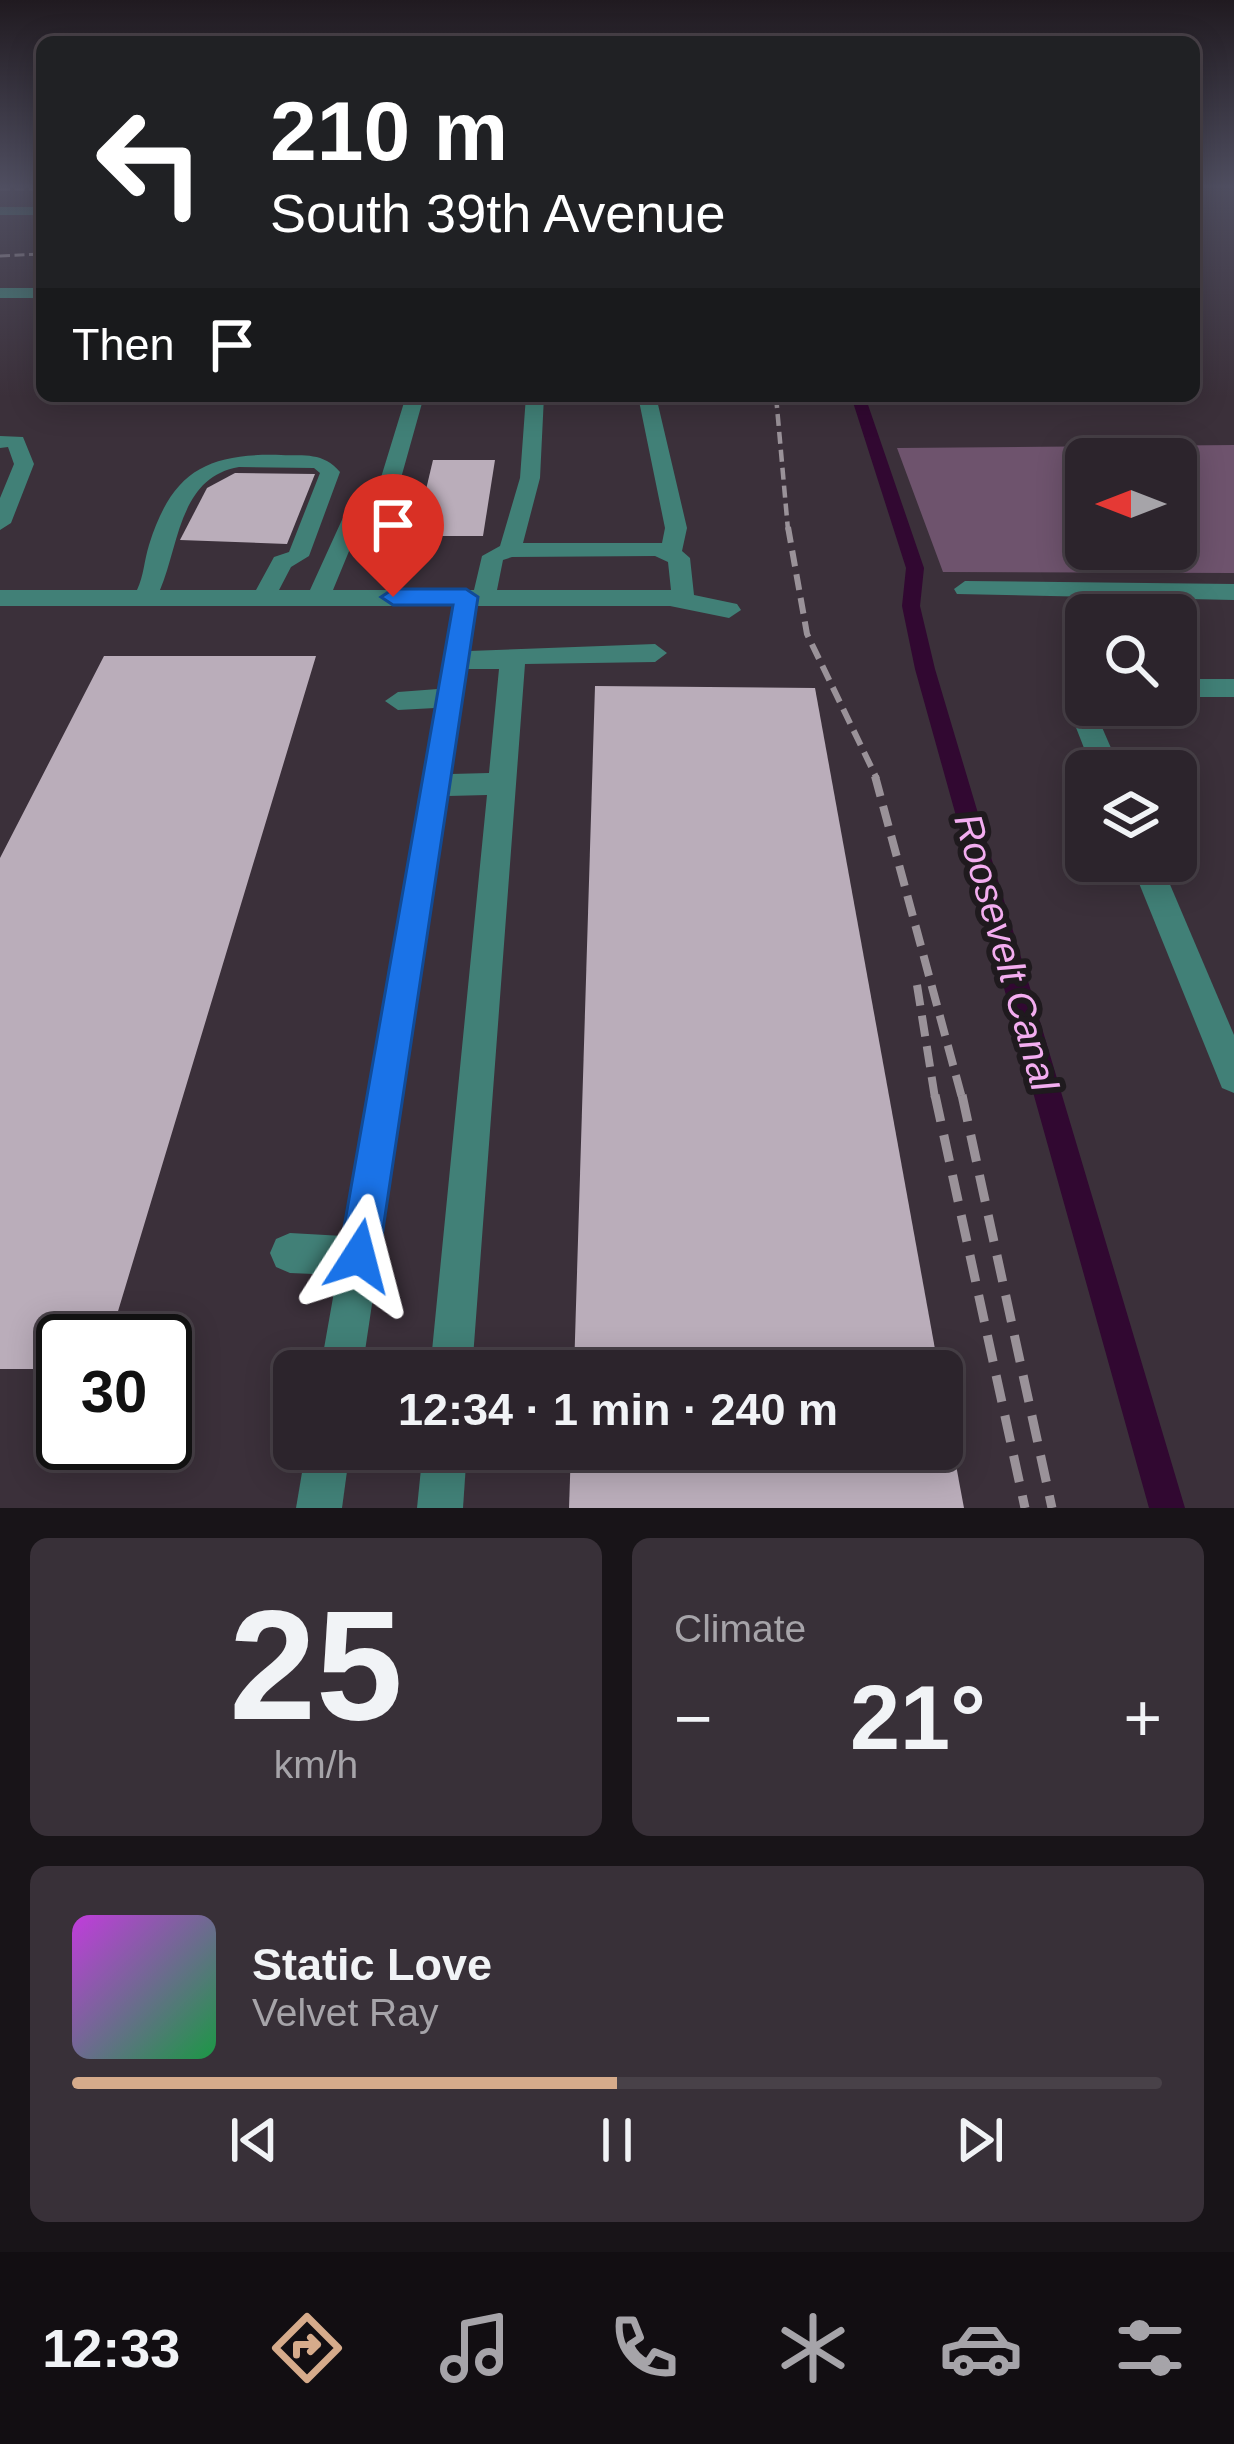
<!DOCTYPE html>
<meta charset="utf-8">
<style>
:root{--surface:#2c242c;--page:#383038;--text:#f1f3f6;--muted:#a6a4a9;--line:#484148;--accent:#d6ab8b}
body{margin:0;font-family:Helvetica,sans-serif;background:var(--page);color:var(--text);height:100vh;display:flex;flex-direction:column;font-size:45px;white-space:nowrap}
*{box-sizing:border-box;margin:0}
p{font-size:39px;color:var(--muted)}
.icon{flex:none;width:66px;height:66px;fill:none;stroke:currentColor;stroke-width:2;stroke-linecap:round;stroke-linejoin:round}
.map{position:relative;height:1508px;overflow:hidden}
.side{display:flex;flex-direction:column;gap:30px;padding:30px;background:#181418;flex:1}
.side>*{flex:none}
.banner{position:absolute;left:36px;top:36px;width:1164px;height:366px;border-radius:18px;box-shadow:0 6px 30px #0003,0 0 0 3px var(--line);background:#202124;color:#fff;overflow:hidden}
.needle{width:78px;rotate:270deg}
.controls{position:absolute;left:1065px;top:438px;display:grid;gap:24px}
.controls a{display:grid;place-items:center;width:132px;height:132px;border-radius:18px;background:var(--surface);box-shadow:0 6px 30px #0003,0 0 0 3px var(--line);font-size:60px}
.speed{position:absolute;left:36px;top:1314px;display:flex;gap:24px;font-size:60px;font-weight:700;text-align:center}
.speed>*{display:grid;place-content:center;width:156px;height:156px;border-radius:50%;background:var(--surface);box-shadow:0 6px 30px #0003,0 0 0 3px var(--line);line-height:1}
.speed .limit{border:6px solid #111;border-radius:18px;background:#fff;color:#111}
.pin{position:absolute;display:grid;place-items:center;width:102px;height:102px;color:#fff;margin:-123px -51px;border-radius:50% 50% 50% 0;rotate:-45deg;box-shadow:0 0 12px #0007}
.pin .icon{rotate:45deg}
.me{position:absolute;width:132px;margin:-66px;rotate:9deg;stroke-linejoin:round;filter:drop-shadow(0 0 9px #0008)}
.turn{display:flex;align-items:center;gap:42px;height:252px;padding:0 36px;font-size:54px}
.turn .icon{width:156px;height:156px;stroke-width:2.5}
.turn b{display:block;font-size:84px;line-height:102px}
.then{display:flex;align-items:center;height:114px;padding:0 36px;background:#0003;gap:24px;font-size:45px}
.big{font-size:90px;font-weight:700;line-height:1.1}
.side .widget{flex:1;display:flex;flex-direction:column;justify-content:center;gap:18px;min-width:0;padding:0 42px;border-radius:18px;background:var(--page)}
.side .dial{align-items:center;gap:0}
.dial b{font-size:156px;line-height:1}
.song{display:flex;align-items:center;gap:36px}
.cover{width:144px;height:144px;border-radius:18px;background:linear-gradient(135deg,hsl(290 70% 55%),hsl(140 70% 35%))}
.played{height:12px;border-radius:6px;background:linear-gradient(90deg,var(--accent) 50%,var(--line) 50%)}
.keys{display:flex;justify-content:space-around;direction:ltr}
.heat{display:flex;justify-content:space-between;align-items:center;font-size:66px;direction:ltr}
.side .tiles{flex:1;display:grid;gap:30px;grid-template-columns:1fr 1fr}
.widget:last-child{grid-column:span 2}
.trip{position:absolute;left:273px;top:1350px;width:690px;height:120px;border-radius:18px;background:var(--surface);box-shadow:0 6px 30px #0003,0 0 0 3px var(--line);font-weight:700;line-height:120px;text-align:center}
.tab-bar{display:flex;height:192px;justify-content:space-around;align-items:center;background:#120e12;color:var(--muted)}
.tab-bar .icon{width:84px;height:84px}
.tab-bar .selected{color:var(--accent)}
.tab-bar b{font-size:54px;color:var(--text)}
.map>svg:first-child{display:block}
.green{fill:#6e536d;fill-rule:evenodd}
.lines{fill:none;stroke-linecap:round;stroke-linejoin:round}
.canal{fill:#310831;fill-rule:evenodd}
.building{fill:#baadba}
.minor{fill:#418077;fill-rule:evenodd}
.rail-far4{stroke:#9a9299;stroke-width:3;stroke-dasharray:10 4.5;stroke-linecap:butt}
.rail-far3{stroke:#9a9299;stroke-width:4.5;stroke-dasharray:12 6;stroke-linecap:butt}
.rail-far2{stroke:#9a9299;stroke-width:6;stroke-dasharray:16 8;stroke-linecap:butt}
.rail-far1{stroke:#9a9299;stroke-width:8;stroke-dasharray:21 10;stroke-linecap:butt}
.rail{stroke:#9a9299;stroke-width:9;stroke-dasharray:27 14;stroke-linecap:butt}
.route{fill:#1a73e8;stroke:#114b97;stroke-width:3}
.labels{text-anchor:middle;stroke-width:12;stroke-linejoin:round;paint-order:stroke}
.water-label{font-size:39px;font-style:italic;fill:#f3adf0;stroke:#1f1a1e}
</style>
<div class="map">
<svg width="1234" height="1508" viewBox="0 0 1234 1508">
<rect width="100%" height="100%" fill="#3b303a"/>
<path class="green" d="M1234,445V573L943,572L897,448ZM1086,459H1176V549H1086Z"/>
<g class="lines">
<polygon class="canal" points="851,396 865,396 924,568 920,606 935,669 1185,1508 1149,1508 915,669 902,606 906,568"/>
</g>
<g class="building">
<polygon points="433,460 495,460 483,536 415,536"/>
<polygon points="235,473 315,474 287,544 180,540 207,488"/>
<polygon points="104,656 316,656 109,1341 63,1341 63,1369 0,1369 0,858"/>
<polygon points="595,686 815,688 939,1371 574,1371"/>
<polygon points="571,1449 953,1449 964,1508 569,1508"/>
</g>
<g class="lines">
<g class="minor">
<rect x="0" y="207" width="42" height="8"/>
<rect x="0" y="288" width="42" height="10"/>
<path d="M406,396H424L394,503L384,509L366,510L333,590H474L482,556L500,546L520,478L526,396H544L540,478L523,543H662L665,528L638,396H656L687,528L682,551L690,558L694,595L737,604L741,610L729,618L670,606H476L469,651L655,644L667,653L655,662L525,664L472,1371H430L487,795L448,796L362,1371H320L337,1275L290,1273L276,1267L270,1253L276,1239L290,1233L343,1236L435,708L398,710L385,701L398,692L438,689L453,606H0V590H137C144,575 144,561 149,545C172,471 207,453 281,455C305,456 323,452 340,472L309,556L291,567L279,590H310L351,500L375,497ZM239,467L314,468L320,473L289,552L274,557L256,590H160C179,546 179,477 239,467ZM655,556L668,562L671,590H497L503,560L512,557ZM467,669H499L489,773L451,774Z"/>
<polygon points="0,436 23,437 34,464 11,523 0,530 0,498 14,464 8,447 0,448"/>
<polygon points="965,581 1234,584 1234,600 957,594 954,589"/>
<rect x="1176" y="679" width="58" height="18"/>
<polygon points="1086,697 1086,705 1103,705 1101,725 1121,771 1093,771 1075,725 1077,705"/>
<polygon points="1130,861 1160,861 1234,1035 1234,1093 1222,1088"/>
<polygon points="306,1449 350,1449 342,1508 296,1508"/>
<polygon points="423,1449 467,1449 463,1508 417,1508"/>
</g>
<g class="rail-far4">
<polyline points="0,189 42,189"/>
<polyline points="0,256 42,254"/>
</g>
<polyline class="rail-far3" points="776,396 788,530"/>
<polyline class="rail-far2" points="788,527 807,634 877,779"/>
<g class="rail-far1">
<polyline points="875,776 962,1098"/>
<polyline points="917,985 935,1098"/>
</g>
<g class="rail">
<polyline points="935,1095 1025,1508"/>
<polyline points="962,1095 1052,1508"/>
</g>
</g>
<linearGradient id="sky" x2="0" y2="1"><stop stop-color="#201a20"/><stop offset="0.47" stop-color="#4f4e60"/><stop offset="1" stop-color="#4f4e60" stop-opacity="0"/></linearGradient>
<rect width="1234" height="397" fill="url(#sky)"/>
<polygon class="route" points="466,589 478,597 379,1256 373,1270 359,1276 345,1270 339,1256 453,605 393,605 381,597 393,589"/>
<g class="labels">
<g class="water-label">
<text transform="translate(1007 952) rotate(74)" y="14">Roosevelt Canal</text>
</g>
</g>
</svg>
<div class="controls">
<a><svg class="needle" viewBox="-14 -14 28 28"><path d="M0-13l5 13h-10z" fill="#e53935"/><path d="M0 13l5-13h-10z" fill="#a6a4a9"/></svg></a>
<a><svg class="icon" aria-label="search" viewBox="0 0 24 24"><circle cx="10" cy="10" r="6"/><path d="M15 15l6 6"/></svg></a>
<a><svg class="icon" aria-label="layers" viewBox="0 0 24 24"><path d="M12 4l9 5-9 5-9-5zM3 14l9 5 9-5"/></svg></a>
</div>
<div class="speed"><div class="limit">30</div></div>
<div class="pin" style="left:393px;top:597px;background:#d93025"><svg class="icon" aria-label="arrive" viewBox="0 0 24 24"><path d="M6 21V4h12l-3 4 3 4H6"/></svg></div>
<svg class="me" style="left:359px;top:1256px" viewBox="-20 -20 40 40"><path d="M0-17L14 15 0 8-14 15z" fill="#1a73e8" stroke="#fff" stroke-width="4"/></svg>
<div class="trip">12:34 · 1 min · 240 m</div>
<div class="banner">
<div class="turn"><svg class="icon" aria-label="left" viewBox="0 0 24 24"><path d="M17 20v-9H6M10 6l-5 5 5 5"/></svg><div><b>210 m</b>South 39th Avenue</div></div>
<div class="then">Then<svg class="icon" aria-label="arrive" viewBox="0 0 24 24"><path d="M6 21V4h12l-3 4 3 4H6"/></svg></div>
</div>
</div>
<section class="side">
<div class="tiles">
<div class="widget dial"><b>25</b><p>km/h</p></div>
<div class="widget"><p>Climate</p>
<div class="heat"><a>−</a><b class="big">21°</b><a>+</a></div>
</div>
<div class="widget">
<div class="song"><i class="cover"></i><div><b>Static Love</b><p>Velvet Ray</p></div></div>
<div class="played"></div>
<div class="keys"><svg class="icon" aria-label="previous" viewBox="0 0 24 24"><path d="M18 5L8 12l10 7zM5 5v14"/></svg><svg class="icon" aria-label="pause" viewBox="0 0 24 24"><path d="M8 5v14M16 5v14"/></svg><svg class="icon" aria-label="next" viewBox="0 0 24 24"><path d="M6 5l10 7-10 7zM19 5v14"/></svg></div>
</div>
</div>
</section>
<nav class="tab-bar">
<b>12:33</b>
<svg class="icon selected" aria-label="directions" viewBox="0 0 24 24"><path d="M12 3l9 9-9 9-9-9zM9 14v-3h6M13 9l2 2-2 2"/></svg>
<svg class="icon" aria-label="music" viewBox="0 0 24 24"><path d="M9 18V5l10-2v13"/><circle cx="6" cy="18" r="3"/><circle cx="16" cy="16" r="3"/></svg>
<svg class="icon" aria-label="phone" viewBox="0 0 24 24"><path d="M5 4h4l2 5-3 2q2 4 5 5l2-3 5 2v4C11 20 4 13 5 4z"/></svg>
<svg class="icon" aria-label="climate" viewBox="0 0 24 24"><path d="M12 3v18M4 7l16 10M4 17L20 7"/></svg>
<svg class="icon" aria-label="car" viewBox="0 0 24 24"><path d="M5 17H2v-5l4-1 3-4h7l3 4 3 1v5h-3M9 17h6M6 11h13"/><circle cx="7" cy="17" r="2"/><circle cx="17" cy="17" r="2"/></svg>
<svg class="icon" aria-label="filters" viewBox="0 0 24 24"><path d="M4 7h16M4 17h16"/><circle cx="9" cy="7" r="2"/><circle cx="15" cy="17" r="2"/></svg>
</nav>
